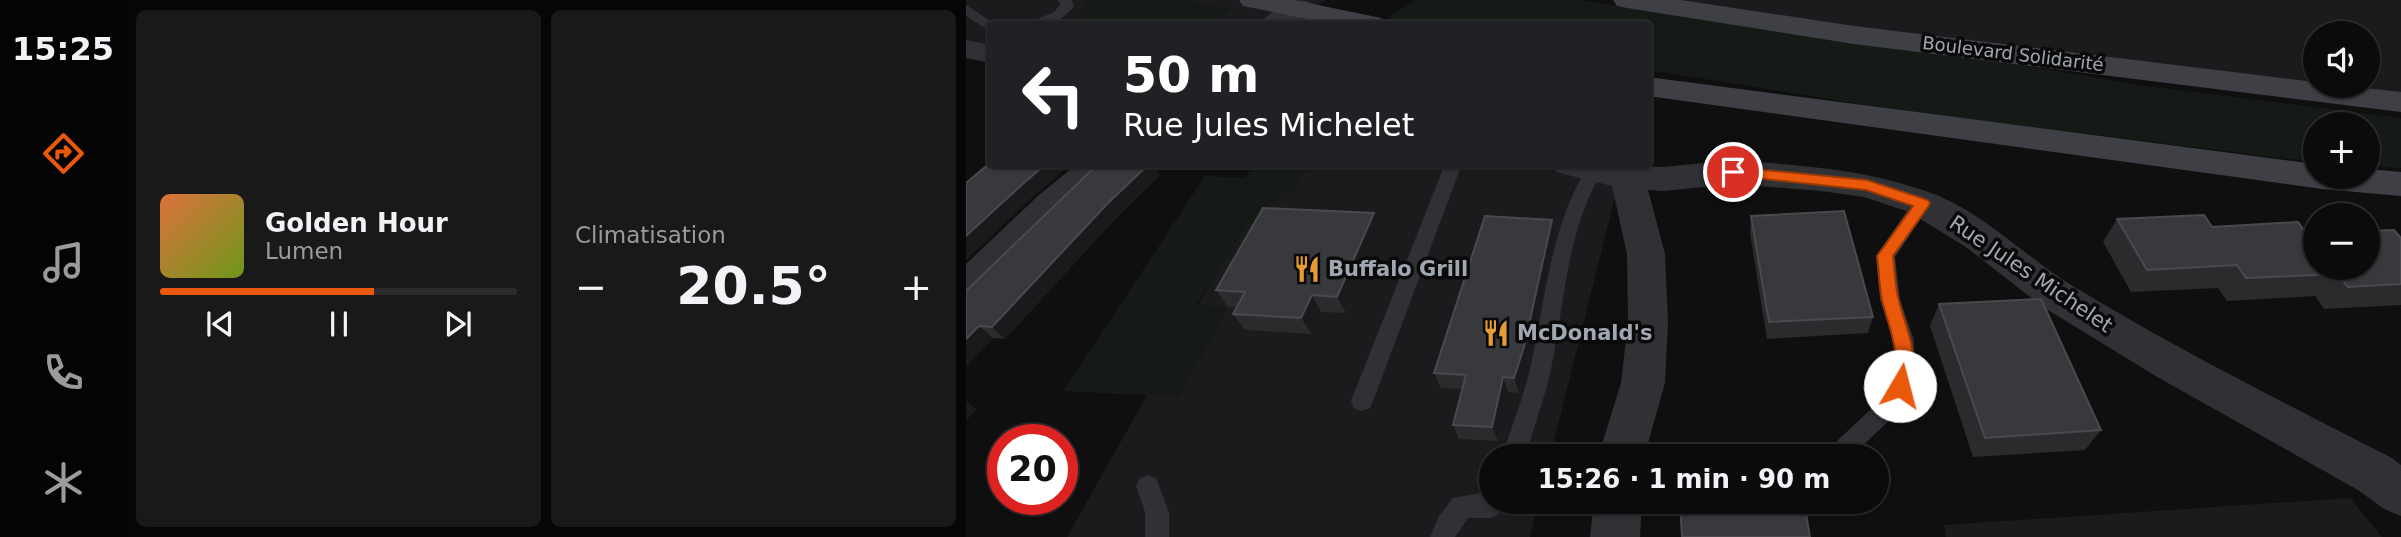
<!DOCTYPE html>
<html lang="fr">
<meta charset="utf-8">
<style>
:root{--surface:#0b0b0c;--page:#19191a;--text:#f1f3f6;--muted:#9a9b9d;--line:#2b2b2d;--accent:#ea580c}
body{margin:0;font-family:"DejaVu Sans",sans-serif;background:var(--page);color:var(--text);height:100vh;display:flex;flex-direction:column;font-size:26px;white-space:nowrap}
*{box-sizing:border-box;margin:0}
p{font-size:23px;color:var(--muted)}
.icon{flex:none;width:38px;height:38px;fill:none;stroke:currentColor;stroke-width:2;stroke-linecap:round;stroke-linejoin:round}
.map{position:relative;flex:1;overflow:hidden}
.drawer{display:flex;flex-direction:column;gap:10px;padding:10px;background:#060607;width:840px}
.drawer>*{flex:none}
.hud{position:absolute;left:21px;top:21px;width:665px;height:147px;border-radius:7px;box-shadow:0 2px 5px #0004,0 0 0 2px var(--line);background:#202124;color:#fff;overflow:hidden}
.buttons{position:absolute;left:1337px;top:21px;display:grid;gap:14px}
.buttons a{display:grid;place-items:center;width:77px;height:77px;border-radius:50%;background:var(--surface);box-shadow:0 2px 5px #0004,0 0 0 2px var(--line);font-size:35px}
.speed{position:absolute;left:21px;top:424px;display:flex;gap:14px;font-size:35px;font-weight:700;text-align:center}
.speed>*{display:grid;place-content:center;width:91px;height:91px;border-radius:50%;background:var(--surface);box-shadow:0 2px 5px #0004,0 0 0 2px var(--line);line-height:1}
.speed .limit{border:10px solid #d22;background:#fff;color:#111}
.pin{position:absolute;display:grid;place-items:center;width:60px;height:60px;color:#fff;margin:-30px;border:4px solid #fff;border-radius:50%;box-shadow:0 2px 7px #0007}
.me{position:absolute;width:77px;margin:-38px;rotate:8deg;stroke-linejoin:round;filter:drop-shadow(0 0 5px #0008)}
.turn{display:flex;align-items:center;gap:24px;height:147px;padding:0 21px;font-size:32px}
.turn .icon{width:91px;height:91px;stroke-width:2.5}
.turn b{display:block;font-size:49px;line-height:60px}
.big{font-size:52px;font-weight:700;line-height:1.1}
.drawer .card{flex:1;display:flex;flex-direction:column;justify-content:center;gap:10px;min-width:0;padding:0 24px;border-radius:10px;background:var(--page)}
.song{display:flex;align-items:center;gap:21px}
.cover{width:84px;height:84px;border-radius:10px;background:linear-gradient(135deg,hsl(20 70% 55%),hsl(80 70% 35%))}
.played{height:7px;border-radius:4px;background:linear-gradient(90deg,var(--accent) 60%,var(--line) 60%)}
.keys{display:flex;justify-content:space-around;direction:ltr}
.heat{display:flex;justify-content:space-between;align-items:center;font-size:38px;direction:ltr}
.drawer .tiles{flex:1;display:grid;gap:10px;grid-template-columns:repeat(2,1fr)}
.trip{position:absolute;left:513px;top:444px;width:410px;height:70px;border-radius:35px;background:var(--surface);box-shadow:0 2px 5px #0004,0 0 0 2px var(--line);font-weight:700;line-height:70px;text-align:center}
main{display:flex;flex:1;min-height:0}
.tab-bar{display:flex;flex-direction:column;width:126px;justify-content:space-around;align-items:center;background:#040405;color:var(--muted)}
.tab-bar .icon{width:49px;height:49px}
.tab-bar .on{color:var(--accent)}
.tab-bar b{font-size:32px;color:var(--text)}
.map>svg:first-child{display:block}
.built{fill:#1b1b1d;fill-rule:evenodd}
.green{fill:#161a16}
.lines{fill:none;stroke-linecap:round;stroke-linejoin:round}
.service{fill:#303135;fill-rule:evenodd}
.minor{fill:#303135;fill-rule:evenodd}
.secondary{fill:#3e4045;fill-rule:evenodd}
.wall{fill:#2b2b2e}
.shaded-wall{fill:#1a1a1c}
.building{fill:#38393c;stroke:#484a4e;stroke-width:2}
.route{fill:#ea580c;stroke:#983908;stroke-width:2}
.labels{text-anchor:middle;stroke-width:7;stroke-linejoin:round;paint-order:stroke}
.far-street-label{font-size:18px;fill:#a1a7b0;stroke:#0a0a0b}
.poi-label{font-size:21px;font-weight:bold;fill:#a1a7b0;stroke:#0a0a0b;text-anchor:start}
.street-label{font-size:21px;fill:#a1a7b0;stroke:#0a0a0b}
</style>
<main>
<nav class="tab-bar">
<b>15:25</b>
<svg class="icon on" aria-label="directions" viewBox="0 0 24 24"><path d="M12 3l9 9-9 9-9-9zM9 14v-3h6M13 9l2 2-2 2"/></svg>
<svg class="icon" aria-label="music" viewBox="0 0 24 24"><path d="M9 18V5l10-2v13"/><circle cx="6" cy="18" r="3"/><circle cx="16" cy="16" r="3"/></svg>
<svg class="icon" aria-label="phone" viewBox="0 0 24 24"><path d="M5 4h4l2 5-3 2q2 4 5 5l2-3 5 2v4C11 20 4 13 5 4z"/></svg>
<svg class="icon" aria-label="climate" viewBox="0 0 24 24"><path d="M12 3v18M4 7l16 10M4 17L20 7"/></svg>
</nav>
<section class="drawer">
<div class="tiles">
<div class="card">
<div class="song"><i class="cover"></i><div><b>Golden Hour</b><p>Lumen</p></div></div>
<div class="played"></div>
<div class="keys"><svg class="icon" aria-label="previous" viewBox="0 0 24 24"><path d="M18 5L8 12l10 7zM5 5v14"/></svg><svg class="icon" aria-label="pause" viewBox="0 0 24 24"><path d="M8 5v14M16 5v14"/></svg><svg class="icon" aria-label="next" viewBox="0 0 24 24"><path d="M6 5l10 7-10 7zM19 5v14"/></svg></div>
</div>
<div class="card"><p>Climatisation</p>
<div class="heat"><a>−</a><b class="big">20.5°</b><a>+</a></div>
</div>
</div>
</section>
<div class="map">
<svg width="1435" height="537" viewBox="0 0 1435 537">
<rect width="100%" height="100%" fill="#0f0f10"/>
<g class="built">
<polygon points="0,0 359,0 347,11 405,24 24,24 24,54 0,49"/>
<path d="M661,0H1435V109ZM1349,33H1402V86H1349Z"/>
<polygon points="311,165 657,165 584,457 525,457 525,502 573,502 564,537 101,537"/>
<polygon points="1384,498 1416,537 980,537 978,525"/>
</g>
<g class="green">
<polygon points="123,0 215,0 265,9 251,21 259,24 113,24 116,10"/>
<polygon points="449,0 613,0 885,42 1023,60 1180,86 1427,117 1435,119 1435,168 1402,166 1402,124 1349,124 1349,162 938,111 683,70 682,24 455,24 422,18"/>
<polygon points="288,165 342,165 327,192 317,191 311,202 306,202 293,223 282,224 230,305 262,307 213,397 97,391 239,176 279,178"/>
</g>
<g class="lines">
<g class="service">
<path d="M92,0H106L108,6C96,22 84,24 65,24L67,21L88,12L94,5Z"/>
<polygon points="0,5 29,24 24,24 24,31 0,16"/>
<polygon points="479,164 496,164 407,401 404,408 396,411 388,408 385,401"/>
<path d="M627,166L636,172C600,232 599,302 585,369C579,399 567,427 560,457H536C545,427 557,399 564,369C580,300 583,230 621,168Z"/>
<polygon points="956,197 962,198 965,203 929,257 934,300 948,340 949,372 937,407 888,454 882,457 872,454 869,447 872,440 920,395 927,372 928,340 914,300 910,256 950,198"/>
<polygon points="182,475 190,478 203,512 203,537 179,537 179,512 170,486 174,478"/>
<polygon points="525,491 525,502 539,502 533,514 524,518 502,518 489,537 464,537 473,516 487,498"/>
</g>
<g class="minor">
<path d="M335,0L344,2L348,8C335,27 314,26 294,24C302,12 321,2 335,0Z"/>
<polygon points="0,40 24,45 24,63 0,58"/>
<path d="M767,160C838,166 897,168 965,193C1017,212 1061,258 1107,286C1210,349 1319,403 1426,458L1435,465V516L1418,509L1392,490L1193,378L1077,307L1000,247L943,212L898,197L855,191L767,184L698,191L682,190L699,254L702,322L699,383L678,457H632L655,383L662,322L661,254L646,186L590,172L585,164L698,167Z"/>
<polygon points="111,164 151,164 146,172 99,213 14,299 0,303 0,264 73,195"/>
<polygon points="628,502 676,502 674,537 624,537"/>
</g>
<g class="secondary">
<polygon points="273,0 328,0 415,18 419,24 366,24 277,6"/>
<polygon points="647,0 715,0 888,26 1349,82 1349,86 1382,86 1435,92 1435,112 888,44 661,8 651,6"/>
<polygon points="682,77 1349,164 1349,177 1402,177 1402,169 1435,172 1435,196 1356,189 682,96"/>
</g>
</g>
<g class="wall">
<polygon points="194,175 151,217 39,339 27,338 0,366 0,289"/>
<polygon points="408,213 415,230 380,313 355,312 346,334 279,330 267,314 271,307 262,307 250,290"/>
<polygon points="785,216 907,317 902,333 801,339 784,233"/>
<polygon points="1151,219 1341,234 1435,238 1435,305 1358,309 1349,296 1261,301 1252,288 1165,292 1137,242"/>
<polygon points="586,220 589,236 562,362 553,393 542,392 532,441 493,439 487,425 496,389 475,388 468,373"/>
<polygon points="973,304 1135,430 1119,450 1007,457 964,326"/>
</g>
<g class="shaded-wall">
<polygon points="80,164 106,164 71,193 0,260 0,236 60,181"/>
<polygon points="183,164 187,164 194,175 151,217 39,339 26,327 141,204"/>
<polygon points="408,213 415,230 380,313 371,297"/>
<polygon points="586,220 589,236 562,362 553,393 548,378"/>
<polygon points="346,295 355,312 346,334 335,318"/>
<polygon points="13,326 27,338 0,366 0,339"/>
<polygon points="537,377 542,392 532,441 526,427"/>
<polygon points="0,401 11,409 0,421"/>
</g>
<g class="building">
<polygon points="24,163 24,164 80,164 60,181 0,236 0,183"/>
<polygon points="132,164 183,164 141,204 26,327 13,326 0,339 0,289 2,289"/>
<polygon points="297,208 408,213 371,297 346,295 335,318 267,314 279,292 250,290"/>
<polygon points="878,211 907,317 803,322 785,216"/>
<polygon points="1238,215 1246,227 1332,222 1341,234 1349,234 1349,268 1402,268 1402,231 1428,230 1435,238 1435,284 1382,287 1371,274 1280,278 1271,265 1181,270 1151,219"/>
<polygon points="519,216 586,220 558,347 548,378 537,377 526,427 487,425 500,375 468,373"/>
<polygon points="1075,299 1135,430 1019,438 973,304"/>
<polygon points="829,449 830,457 711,457 711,456"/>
<polygon points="714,502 838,502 844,537 716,537"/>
</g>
<path class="route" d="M767,167L901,180L962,200L964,203L962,207L927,256C929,271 929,287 933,301C941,334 957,357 940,392L934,394L927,392L925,386C936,350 924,333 916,300C913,286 913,270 911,256L947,206L900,190L762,175L760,172Z"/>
<defs>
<symbol id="restaurant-bare" viewBox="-9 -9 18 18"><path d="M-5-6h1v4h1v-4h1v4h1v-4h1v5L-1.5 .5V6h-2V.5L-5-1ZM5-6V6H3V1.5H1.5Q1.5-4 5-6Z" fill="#e69c31" stroke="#0a0a0b" stroke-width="2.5" paint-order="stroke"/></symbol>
</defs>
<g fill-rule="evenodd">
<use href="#restaurant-bare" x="322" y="250" width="38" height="38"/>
<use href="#restaurant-bare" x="511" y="314" width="38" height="38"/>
</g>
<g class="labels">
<g class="far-street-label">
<text transform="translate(1047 54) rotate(7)" y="6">Boulevard Solidarité</text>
</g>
<g class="poi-label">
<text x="362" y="276">Buffalo Grill</text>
<text x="551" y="340">McDonald's</text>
</g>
<g class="street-label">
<text transform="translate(1065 274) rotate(34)" y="7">Rue Jules Michelet</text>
</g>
</g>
</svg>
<div class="buttons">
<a><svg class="icon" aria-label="sound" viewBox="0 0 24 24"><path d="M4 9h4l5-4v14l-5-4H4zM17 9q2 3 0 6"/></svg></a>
<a>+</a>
<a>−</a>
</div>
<div class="speed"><div class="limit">20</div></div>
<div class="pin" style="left:767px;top:172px;background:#d93025"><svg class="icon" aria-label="arrive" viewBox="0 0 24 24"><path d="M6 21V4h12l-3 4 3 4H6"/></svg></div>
<svg class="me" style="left:934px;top:386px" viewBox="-20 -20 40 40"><circle r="19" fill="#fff"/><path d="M0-13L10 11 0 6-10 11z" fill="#ea580c"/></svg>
<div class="trip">15:26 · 1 min · 90 m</div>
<div class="hud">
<div class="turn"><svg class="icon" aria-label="left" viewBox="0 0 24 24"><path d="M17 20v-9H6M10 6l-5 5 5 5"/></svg><div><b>50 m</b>Rue Jules Michelet</div></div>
</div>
</div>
</main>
